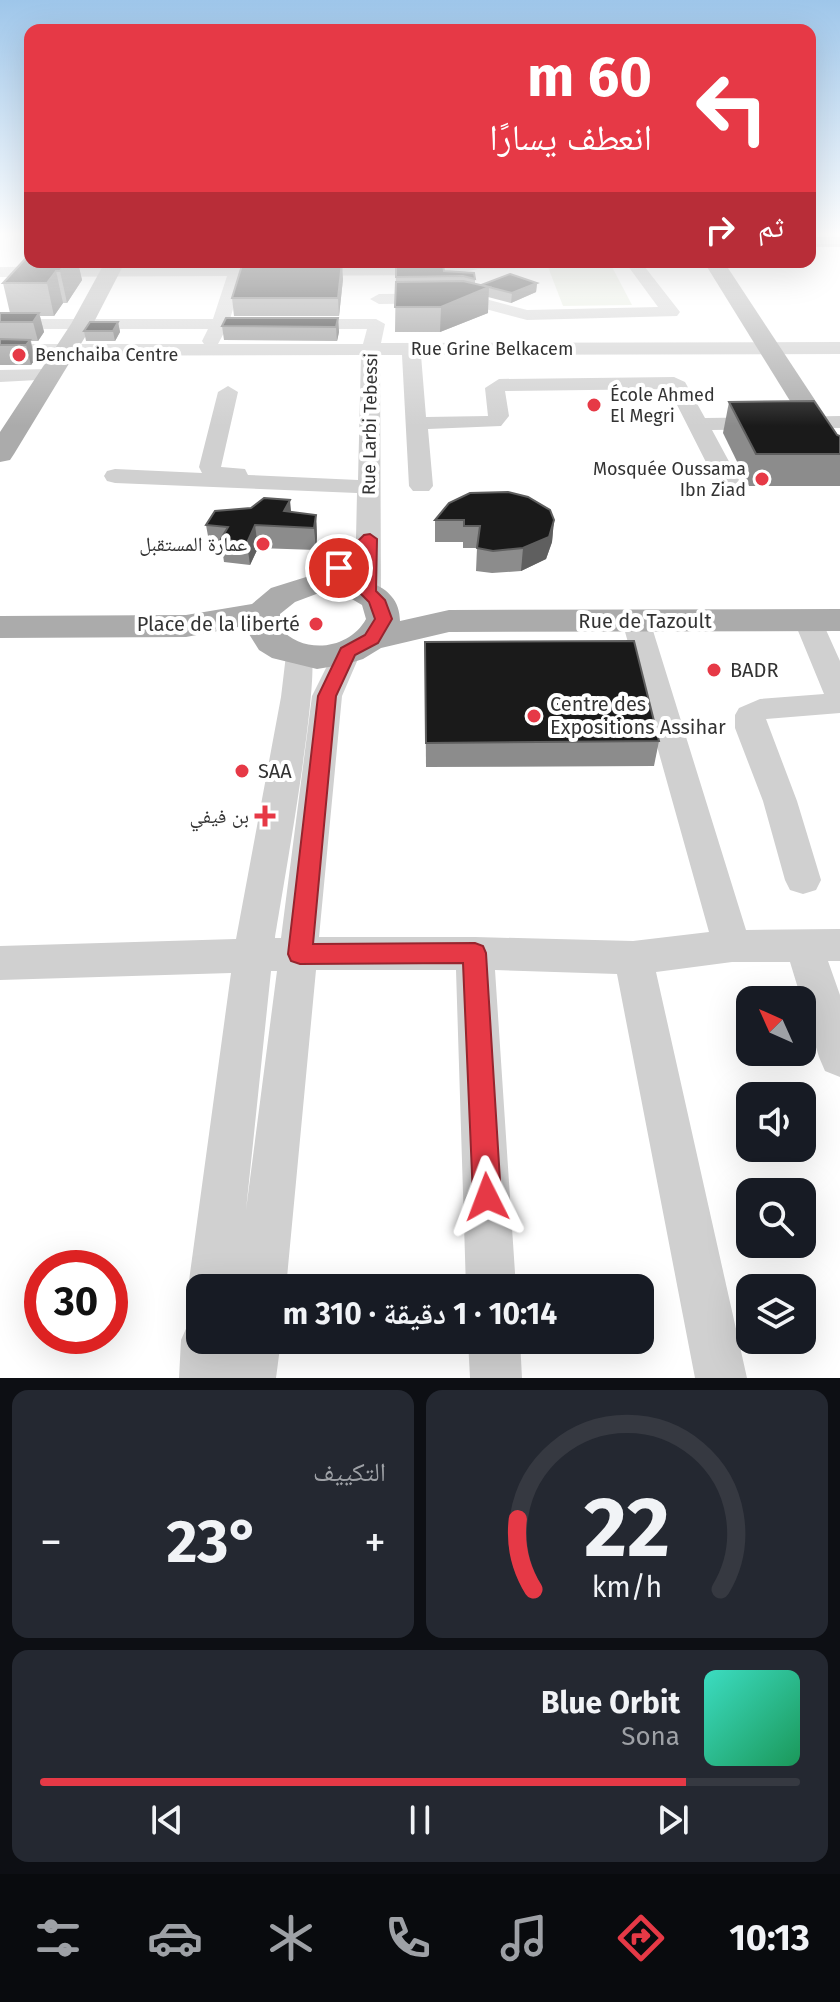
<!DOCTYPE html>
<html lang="ar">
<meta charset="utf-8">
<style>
:root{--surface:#171b24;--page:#242831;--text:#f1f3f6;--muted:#9ea1a6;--line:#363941;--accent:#e63946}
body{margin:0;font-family:"Fira Sans","Noto Naskh Arabic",sans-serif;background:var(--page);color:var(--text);direction:rtl;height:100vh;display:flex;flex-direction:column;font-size:30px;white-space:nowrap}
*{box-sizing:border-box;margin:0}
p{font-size:26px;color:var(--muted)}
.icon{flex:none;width:44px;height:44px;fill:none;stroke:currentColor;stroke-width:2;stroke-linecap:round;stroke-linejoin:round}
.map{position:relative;height:1378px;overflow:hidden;direction:ltr}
.panel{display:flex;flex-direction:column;gap:12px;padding:12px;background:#0d0f14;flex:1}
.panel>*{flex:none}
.banner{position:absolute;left:24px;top:24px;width:792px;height:244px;border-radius:16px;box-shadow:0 8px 32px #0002;direction:rtl;background:#e63946;color:#fff;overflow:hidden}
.needle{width:52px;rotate:315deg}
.controls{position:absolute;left:736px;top:986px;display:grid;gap:16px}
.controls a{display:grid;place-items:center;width:80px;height:80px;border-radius:16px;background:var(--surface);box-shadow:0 8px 32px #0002;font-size:40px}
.speed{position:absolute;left:24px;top:1250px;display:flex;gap:16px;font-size:40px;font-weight:700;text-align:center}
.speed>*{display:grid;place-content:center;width:104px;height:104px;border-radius:50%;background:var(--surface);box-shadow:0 8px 32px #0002;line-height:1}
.speed .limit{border:12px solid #d22;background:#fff;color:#111}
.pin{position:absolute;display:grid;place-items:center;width:68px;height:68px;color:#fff;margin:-34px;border:4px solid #fff;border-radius:50%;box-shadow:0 2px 8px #0007}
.me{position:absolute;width:88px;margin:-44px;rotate:357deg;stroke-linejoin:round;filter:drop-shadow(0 0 6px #0008)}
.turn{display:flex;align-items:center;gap:28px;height:168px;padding:0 32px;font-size:36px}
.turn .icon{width:104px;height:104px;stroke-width:2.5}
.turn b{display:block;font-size:56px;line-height:68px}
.then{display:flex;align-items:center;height:76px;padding:0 32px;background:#0003;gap:16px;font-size:30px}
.big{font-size:60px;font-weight:700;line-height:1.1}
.panel .card{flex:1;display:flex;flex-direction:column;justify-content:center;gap:12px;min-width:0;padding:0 28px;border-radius:16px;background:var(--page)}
.panel .dial{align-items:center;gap:0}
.dial svg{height:208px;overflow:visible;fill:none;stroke:var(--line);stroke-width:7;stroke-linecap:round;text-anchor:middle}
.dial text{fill:var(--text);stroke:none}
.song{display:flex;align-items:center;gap:24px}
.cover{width:96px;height:96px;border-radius:12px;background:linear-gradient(135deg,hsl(170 70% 55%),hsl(150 70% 35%))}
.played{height:8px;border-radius:4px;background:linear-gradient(90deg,var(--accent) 85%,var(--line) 85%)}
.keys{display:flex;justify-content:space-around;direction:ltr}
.heat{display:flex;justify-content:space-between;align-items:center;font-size:44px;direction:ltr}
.panel .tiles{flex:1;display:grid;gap:12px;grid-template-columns:1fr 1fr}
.card:last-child{grid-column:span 2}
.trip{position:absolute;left:186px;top:1274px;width:468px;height:80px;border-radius:16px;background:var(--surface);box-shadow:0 8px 32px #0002;font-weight:700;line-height:80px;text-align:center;direction:rtl}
.tab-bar{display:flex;height:128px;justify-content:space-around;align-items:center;background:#090b0e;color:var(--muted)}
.tab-bar .icon{width:56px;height:56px}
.tab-bar .active{color:var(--accent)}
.tab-bar b{font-size:36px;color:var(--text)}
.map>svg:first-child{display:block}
.green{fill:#e6ecdf}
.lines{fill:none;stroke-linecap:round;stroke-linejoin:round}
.minor{fill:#d0d0d0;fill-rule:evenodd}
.major{fill:#ababab;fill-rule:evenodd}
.wall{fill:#8c8c8c}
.shaded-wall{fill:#5f5f5f}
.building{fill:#1a1a1a;stroke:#5f5f5f;stroke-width:2}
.route{fill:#e63946;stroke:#96252e;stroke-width:2}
.poi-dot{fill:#e63946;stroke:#fff;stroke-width:3}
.labels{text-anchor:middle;stroke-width:8;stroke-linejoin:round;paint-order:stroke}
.far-street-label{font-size:18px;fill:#333;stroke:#fff}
.far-poi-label{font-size:18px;fill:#333;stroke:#fff;text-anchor:start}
.poi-label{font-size:20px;fill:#333;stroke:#fff;text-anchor:end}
.street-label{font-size:20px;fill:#333;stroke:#fff}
</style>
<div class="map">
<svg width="840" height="1378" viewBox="0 0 840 1378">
<rect width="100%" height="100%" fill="#fff"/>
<polygon class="green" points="611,265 632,305 563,306 548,267"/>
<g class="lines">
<g class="minor">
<rect x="810" y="237" width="30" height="10"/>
<path d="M231,262H247L246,266L612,262L604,267L478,269L449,275L243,276L230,319H376L385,324L381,343L840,342V354L421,355L426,417L488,416L485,388L499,379L674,377L685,382L705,418L840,416V428L712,430L739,480L735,485H719L715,480L669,389L505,391L509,416L501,426L428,429L433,486L429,491H413L409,486L402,355H380L381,592L377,598H359L355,592V568L328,589H310L306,583L310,577L356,539L357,493L115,483L107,481L104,476L107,471L115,469L202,473L199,467L218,392L228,386L238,392L221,467L245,469L248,475L358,480L361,355L0,356V344H204L202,341L208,329H0V319H213L227,276L0,277V267L230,266ZM226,329H367L363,344H218Z"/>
<polygon points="625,262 641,262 680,312 677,316 527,320 463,303 379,304 370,299 379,294 463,293 527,310 658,307"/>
<polygon points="49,369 59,375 56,379 0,382 0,370"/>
<path d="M636,613L646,615L650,621L746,930L840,929V961H828L840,995V1077L825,1071L819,1057L790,962H732L656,972L747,1378H695L617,974L495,970L516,1288H466L456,970H316L286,1288H200V1308L195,1306L188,1288L231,973L0,980V946L236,939L281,697L286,655L290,649L300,646L310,649C323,669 281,898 275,938H281L312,696L337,646L347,643L357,646L361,652L342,696L319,937H475L633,941L709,932L622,621L626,615ZM271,971H277L246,1210Z"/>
<polygon points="808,613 818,615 822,621 840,661 840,713 766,719 797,801 821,880 816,890 803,894 790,890 785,880 763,801 735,728 735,715 739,708 760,699 824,694 794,621 798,615"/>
<polygon points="200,1317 200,1340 281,1340 276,1378 179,1378 181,1340 189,1322"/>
<polygon points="468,1340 520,1340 522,1378 470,1378"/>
</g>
<g class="major">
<polygon points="105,262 125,262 93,324 14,454 10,460 0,462 0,432 71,324"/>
<polygon points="704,262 724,262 840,438 840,467 830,465 826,459"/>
<path d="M319,573C351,576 400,580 400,621L449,610L840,609V631L449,632L381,648L363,659L347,664L317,669L272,658L259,650L244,626L186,637L0,638V616L186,615L252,604L271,588ZM319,593L345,595L362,605L366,619C349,650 303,655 280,628V614L295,602Z"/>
</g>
</g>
<g class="wall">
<polygon points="30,262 93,262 92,264 78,264 82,280 67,303 63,303 54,316 40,316 44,332 38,341 31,341 35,359 31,365 0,365 0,313 10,313 3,283"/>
<polygon points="396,265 444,271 475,279 475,284 481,286 537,283 536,292 511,303 488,297 488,313 440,332 395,332"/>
<polygon points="343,279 339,316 234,316 232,298"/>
<polygon points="338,318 339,332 337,341 224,340 222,326"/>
<polygon points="118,322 120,332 115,341 86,341 84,331"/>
<polygon points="729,402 840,436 840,486 749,486 723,433"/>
<polygon points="291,512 316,515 317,537 316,550 258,548 250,565 224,562 222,548 210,547 206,525"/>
<polygon points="435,520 554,520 552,542 546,559 521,571 492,573 476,571 477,548 463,548 463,542 435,542"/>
<polygon points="425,642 659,741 654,766 426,767"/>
</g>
<g class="shaded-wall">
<polygon points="66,262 78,262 82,280 67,303 60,271"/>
<polygon points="342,262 343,279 339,316 338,298"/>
<polygon points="56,271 63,303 54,316 47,283"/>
<polygon points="537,283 536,292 511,303 512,293"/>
<polygon points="489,287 488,313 440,332 441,307"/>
<polygon points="39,313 44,332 38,341 33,322"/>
<polygon points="338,318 339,332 337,341 336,327"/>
<polygon points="118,322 120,332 115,341 113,331"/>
<polygon points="30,340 35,359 31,365 26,345"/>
<polygon points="290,500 292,522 284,511"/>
<polygon points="316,515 317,537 316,550 314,528"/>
<polygon points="554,520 552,542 546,559 521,571 523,548"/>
<polygon points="255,525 258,548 250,565 247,543"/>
</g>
<g class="building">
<polygon points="26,258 30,258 30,262 66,262 60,271 56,271 47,283 3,283"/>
<polygon points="243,262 342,262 338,298 232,298"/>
<polygon points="396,265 443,265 444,271 474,273 475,279 463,276 396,277"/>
<polygon points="510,274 537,283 512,293 481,285"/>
<polygon points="463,281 489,287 441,307 395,307 396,282"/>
<polygon points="0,313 39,313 33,322 0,322"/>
<polygon points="226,318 338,318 336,327 222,326"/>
<polygon points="90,322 118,322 113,331 84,331"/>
<polygon points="0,339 30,340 26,345 0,345"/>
<polygon points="814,401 837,435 840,436 840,454 756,454 729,402"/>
<polygon points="508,492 528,497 550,510 554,520 549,537 523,548 493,551 477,548 480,526 464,526 464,520 435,520 449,503 470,493"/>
<polygon points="264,498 290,500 284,511 316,515 314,528 255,525 247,543 221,539 228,527 206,525 215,511 251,508"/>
<polygon points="634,641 659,741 426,743 425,642"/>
</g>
<linearGradient id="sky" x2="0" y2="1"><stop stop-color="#9ec6ea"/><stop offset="0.55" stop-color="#fff"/><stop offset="1" stop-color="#fff" stop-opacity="0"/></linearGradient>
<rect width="840" height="426" fill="url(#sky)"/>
<polygon class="route" points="370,534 377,539 376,591 385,600 392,619 378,643 355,655 336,696 313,944 475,943 483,946 486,953 501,1197 497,1207 487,1211 477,1207 473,1197 463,963 300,964 291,961 288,954 318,696 341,648 365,635 375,619 369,602 359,592 361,555 345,572 333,572 331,568 364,535"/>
<g class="poi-dot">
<circle cx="19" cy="355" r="8"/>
<circle cx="594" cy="405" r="8"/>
<circle cx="762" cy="479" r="8"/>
<circle cx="263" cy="544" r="8"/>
<circle cx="316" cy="624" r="8"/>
<circle cx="714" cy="670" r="8"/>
<circle cx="534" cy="716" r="8"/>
<circle cx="242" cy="771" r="8"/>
<path d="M261 804h8v8h8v8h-8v8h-8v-8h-8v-8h8z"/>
</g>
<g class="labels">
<g class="far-street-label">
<text x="492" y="355">Rue Grine Belkacem</text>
<text transform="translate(370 424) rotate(-89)" y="6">Rue Larbi Tebessi</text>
</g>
<g class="far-poi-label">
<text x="35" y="361">Benchaiba Centre</text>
<text x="610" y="401">École Ahmed<tspan x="610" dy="21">El Megri</tspan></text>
<text x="746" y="475" text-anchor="end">Mosquée Oussama<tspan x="746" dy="21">Ibn Ziad</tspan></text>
</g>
<g class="poi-label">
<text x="247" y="551">عمارة المستقبل</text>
<text x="300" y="631">Place de la liberté</text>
<text x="730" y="677" text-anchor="start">BADR</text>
<text x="550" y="711" text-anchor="start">Centre des<tspan x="550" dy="23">Expositions Assihar</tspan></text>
<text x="258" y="778" text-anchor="start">SAA</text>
<text x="249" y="823">بن فيفي</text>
</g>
<g class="street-label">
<text x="645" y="628">Rue de Tazoult</text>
</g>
</g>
</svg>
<div class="controls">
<a><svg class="needle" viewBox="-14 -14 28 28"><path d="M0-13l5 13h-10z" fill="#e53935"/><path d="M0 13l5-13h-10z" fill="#9ea1a6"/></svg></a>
<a><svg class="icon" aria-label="sound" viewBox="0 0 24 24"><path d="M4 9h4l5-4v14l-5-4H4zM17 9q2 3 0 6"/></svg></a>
<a><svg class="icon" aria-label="search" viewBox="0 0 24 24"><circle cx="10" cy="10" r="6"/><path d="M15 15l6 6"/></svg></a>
<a><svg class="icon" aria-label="layers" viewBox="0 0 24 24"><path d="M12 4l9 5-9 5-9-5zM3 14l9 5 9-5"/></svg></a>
</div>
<div class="speed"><div class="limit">30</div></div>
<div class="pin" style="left:339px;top:568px;background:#d93025"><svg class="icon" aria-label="arrive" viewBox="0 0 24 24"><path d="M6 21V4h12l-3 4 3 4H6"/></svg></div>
<svg class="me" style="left:487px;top:1197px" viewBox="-20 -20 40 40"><path d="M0-17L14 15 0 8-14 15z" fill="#e63946" stroke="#fff" stroke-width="4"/></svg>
<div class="trip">10:14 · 1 دقيقة · 310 m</div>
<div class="banner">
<div class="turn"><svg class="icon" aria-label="left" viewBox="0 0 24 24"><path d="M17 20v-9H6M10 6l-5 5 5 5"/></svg><div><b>60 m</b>انعطف يسارًا</div></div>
<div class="then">ثم<svg class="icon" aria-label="right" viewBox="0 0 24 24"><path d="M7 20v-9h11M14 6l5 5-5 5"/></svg></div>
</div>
</div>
<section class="panel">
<div class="tiles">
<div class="card dial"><svg viewBox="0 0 100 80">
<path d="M14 69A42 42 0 1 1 86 69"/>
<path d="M14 69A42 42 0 0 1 8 42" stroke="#e63946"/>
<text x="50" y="56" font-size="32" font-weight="700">22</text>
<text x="50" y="72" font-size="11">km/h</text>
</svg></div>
<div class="card"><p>التكييف</p>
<div class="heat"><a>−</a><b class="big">23°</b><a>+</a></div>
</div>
<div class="card">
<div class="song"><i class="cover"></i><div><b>Blue Orbit</b><p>Sona</p></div></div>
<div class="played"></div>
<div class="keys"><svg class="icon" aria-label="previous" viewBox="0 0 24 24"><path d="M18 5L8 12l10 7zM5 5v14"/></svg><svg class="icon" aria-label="pause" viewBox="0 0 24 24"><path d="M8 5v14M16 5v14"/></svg><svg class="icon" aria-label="next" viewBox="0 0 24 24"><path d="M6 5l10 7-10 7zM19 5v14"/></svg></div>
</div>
</div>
</section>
<nav class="tab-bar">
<b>10:13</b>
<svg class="icon active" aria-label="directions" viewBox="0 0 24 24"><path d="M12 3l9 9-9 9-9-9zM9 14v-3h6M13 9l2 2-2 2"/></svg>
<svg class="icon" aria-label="music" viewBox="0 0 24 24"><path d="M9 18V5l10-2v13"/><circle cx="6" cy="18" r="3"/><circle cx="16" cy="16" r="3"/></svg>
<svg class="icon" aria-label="phone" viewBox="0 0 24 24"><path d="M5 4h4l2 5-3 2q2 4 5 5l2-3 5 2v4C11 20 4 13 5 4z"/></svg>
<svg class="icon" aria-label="climate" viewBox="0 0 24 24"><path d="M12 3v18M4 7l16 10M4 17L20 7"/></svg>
<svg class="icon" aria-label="car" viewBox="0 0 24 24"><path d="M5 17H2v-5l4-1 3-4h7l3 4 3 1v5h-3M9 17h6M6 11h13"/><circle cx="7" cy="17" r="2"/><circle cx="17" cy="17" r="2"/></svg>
<svg class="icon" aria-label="filters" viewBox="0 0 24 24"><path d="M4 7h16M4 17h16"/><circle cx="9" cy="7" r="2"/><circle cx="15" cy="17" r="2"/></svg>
</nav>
